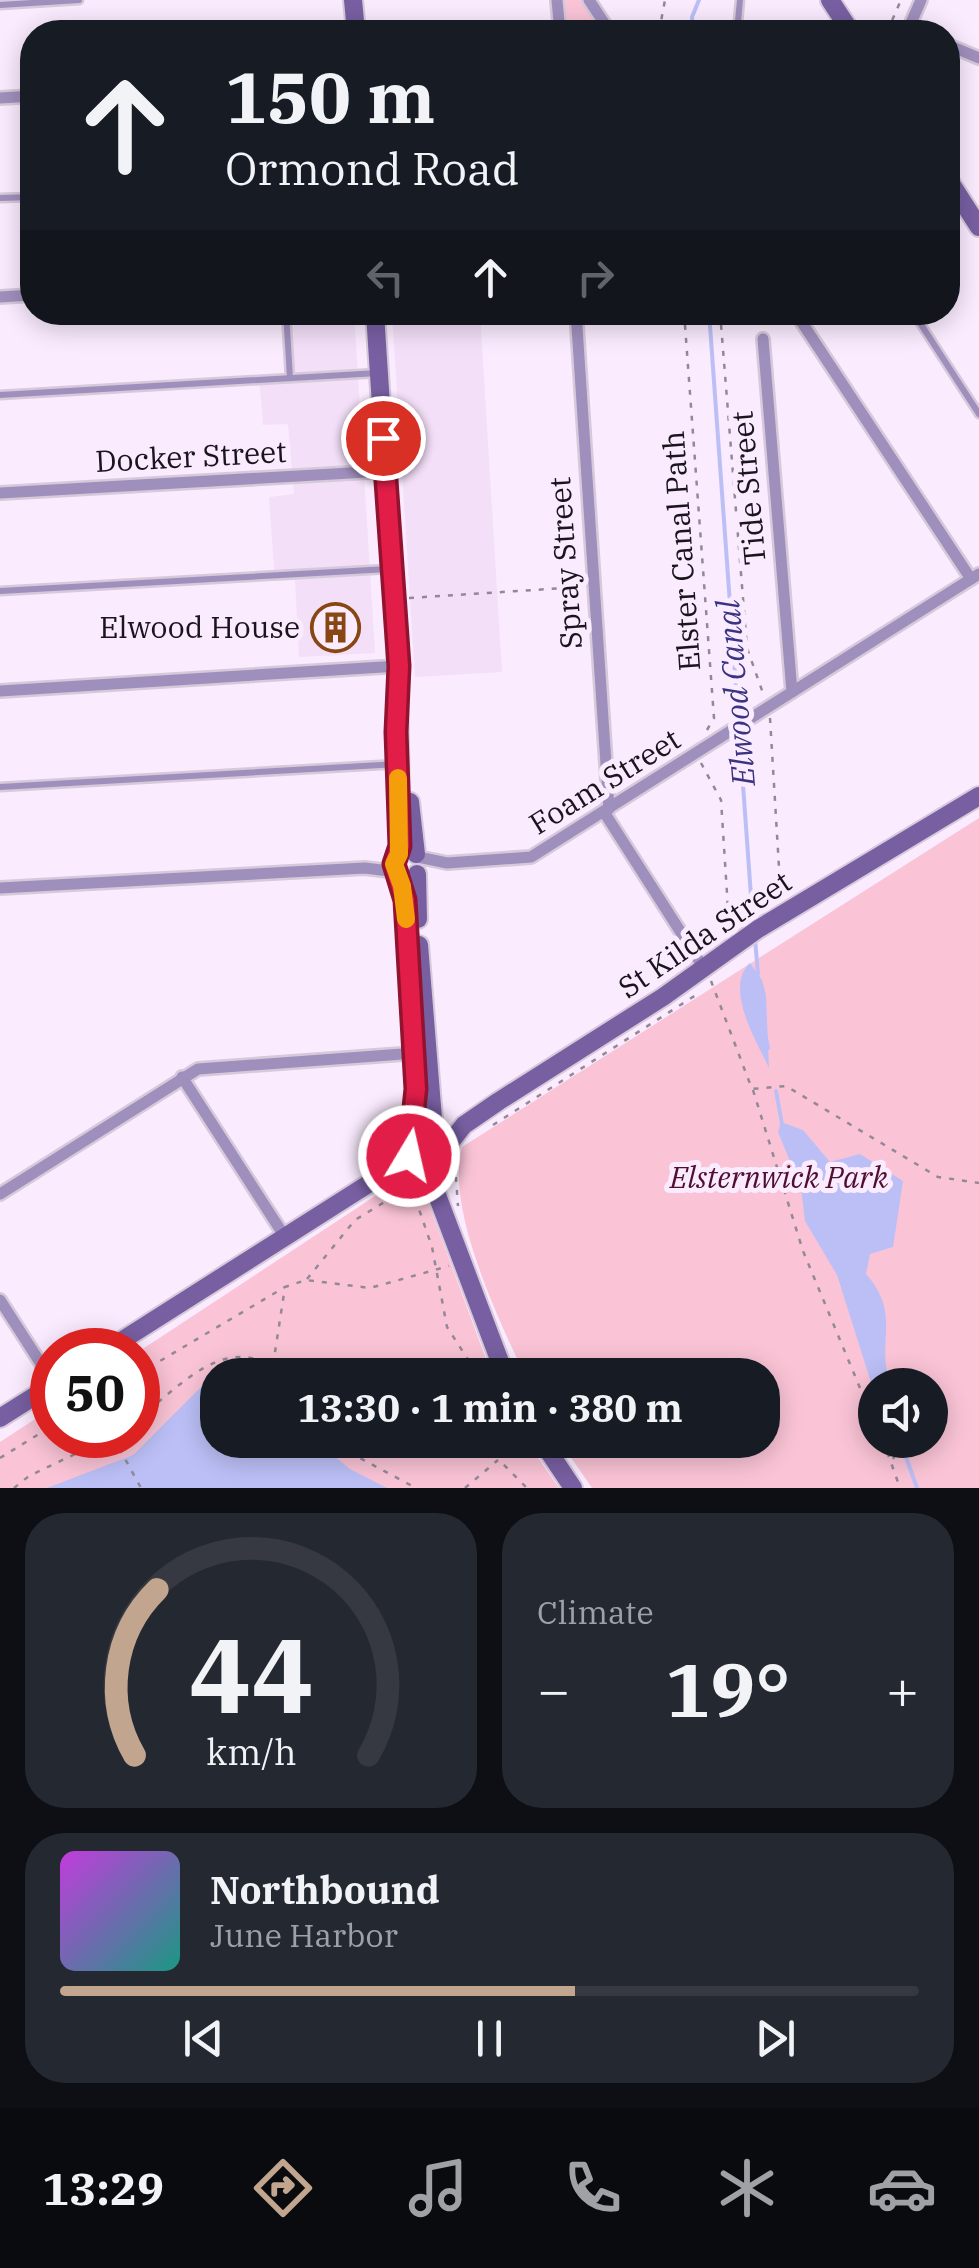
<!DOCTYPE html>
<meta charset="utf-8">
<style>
:root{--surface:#171b24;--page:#242831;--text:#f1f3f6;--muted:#9ea1a6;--line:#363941;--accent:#c1a58f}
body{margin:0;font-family:"IBM Plex Serif",serif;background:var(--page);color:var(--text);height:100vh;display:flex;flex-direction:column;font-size:38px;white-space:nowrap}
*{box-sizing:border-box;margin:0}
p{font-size:32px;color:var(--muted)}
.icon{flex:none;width:55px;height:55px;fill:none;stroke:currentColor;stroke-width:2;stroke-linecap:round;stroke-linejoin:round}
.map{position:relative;height:1488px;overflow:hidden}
.drawer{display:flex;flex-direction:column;gap:25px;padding:25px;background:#0d0f14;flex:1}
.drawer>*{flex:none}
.guide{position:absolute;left:20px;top:20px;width:940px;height:305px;border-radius:40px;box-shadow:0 5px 25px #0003;background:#171b24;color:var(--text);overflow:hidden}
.tools{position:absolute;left:858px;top:1368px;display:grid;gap:20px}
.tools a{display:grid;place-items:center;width:90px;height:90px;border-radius:50%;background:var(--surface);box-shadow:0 5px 25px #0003;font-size:50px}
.speed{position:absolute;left:30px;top:1328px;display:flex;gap:20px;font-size:50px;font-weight:700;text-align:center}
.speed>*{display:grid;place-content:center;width:130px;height:130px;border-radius:50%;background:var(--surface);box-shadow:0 5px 25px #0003;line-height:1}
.speed .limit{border:15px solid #d22;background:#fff;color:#111}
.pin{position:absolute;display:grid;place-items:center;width:85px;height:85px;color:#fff;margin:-42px;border:5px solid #fff;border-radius:50%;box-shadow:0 2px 10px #0007}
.me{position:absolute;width:110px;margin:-55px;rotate:9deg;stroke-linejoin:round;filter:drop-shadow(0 0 8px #0008)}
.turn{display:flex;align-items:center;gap:35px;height:210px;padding:0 40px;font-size:45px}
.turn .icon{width:130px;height:130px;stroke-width:2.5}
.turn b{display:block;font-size:70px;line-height:85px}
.lanes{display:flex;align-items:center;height:95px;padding:0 40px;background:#0003;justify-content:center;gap:50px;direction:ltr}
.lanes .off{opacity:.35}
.big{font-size:75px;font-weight:700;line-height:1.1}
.drawer .widget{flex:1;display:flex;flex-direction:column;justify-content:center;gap:15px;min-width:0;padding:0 35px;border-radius:40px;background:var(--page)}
.drawer .dial{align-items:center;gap:0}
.dial svg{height:260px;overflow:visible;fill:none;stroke:var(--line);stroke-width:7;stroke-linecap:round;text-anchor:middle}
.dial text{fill:var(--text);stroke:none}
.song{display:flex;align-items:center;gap:30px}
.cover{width:120px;height:120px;border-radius:15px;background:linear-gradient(135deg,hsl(290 70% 55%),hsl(170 70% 35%))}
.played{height:10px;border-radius:5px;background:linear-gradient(90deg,var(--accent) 60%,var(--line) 60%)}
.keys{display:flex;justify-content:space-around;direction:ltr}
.heat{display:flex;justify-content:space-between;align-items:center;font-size:55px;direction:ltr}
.drawer .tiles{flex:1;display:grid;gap:25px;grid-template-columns:1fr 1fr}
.widget:last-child{grid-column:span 2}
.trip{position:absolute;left:200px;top:1358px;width:580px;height:100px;border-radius:40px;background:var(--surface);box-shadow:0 5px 25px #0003;font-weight:700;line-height:100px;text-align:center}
.tab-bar{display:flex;height:160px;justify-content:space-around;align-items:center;background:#090b0e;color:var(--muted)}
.tab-bar .icon{width:70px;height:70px}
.tab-bar .current{color:var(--accent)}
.tab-bar b{font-size:45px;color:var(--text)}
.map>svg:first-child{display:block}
.built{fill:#f3dff8}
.green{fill:#fac4d6;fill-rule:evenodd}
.water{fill:#bcbff6}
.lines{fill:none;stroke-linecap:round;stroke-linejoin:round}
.stream{stroke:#bcbff6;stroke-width:4}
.lane-casing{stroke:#d6c9da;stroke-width:11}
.street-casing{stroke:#d6c9da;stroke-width:16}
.secondary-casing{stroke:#d6c9da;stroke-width:22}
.path{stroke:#938996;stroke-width:2.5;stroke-dasharray:5 8;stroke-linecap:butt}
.lane{stroke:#9f8fbd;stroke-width:6}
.street{stroke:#9f8fbd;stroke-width:11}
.secondary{stroke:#785fa2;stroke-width:18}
.route-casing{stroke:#92132f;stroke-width:25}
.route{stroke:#e11d48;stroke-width:18}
.slow{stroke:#f59e0b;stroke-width:18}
.labels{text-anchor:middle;stroke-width:10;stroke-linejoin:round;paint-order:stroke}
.street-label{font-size:30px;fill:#1a151c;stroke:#faebfe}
.poi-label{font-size:30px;fill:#1a151c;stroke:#faebfe;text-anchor:end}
.park-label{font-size:30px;font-style:italic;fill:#500f2e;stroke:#faebfe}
.water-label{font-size:32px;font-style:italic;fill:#3a3481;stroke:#faebfe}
</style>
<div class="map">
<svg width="979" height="1488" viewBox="0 0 979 1488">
<rect width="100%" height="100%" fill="#faebfe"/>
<g class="built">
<polygon points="284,313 354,313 375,653 299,657 295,580 275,581 269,497 294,494 288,424 263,425 259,375 287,373"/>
<polygon points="392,313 480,313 502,672 415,677"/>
</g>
<g class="green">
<polygon points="565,0 582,0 603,32 567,32"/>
<path d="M979,818V1488H592L559,1440H762V1375H525C498,1319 445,1207 462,1147ZM875,1385H930V1440H875Z"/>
<polygon points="395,1183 426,1197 492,1375 218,1375 218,1440 526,1440 559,1488 0,1488 0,1442 52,1408 52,1435 138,1435 138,1352"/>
</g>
<g class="water">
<path d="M750,963L762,980L766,995L769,1068C758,1044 723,988 750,963Z"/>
<path d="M781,1122L803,1130L830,1162L860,1154L903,1181L893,1247L870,1254L866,1274C904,1317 873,1345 892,1385H875V1395L837,1275L805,1221L801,1188L778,1132Z"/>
<polygon points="217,1380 218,1440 315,1440 350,1469 387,1488 47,1488 133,1455 200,1388"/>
</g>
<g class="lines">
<g class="stream">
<polyline points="693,32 692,17 699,0"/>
<polyline points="709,312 753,924"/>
<polyline points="755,939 758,974"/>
<polyline points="764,1028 768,1048"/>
<polyline points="776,1091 782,1124"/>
<polyline points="900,1440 917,1488"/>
</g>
<defs>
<g id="lane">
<polyline points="0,5 79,0"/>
<polyline points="737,32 740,0"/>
<polyline points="0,198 32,197"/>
<polyline points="286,312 290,378"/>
<polyline points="913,312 979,414"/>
<polyline points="0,395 378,373"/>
<polyline points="0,591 388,569"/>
<polyline points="0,787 398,764"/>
</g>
<g id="street">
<polyline points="557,0 560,32"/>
<polyline points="589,0 610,32"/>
<polyline points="907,32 921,0"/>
<polyline points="948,45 979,58"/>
<polyline points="0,98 32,96"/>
<polyline points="0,297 32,295"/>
<polyline points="576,312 609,809"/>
<polyline points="795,312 971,579"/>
<polyline points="763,339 792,692"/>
<polyline points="0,493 385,471"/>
<polyline points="0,691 399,666"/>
<polyline points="604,812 703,967"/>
<polyline points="418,857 447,863 531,857 979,574"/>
<polyline points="0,888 365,868 397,872"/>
<polyline points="182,1077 285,1237"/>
<polyline points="0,1194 198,1069 416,1053"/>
<polyline points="0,1300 52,1381"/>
</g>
<g id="secondary">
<polyline points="353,0 356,32"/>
<polyline points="830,0 851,32"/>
<polyline points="948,179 979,227"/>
<path d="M375,312C386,493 403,673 399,854"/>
<polyline points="410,802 416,854"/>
<polyline points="417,874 418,919"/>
<polyline points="399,875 405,900 417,1110 413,1136"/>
<polyline points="419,945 434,1131"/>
<polyline points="407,1147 416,1166 433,1164 464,1125 499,1101 663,997 758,929 979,796"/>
<polyline points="418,1167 437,1195 505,1375"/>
<polyline points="107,1350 373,1181 414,1165"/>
<polyline points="0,1418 52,1385"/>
<polyline points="541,1440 573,1488"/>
</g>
</defs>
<use href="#lane" class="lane-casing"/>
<use href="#street" class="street-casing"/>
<use href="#secondary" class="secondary-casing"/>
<g class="path">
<polyline points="659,32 665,0"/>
<polyline points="887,32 901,0"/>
<polyline points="684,312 714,718 707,730"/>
<polyline points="720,312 747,648 764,696"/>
<polyline points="409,598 580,587"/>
<polyline points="770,718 780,884 785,894"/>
<polyline points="701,763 721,800 728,909 715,941"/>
<polyline points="711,981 752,1089 786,1086 938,1177 979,1183"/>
<polyline points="753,1090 803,1251 875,1424"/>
<polyline points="493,1125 696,995"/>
<polyline points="455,1164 458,1206"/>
<polyline points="411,1186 432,1247 447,1327 478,1375"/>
<polyline points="307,1279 355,1220 411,1186"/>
<polyline points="273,1365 285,1287 306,1280 370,1288 449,1266"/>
<polyline points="138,1374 285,1287"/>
<path d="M138,1419C180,1386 230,1327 283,1375"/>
<polyline points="113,1437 141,1488"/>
<polyline points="326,1440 416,1488"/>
<polyline points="498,1440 502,1463 527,1488"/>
<polyline points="883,1440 900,1488"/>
<polyline points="0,1458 52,1426"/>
<polyline points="893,1459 899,1448 910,1445"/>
<polyline points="14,1488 29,1476 115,1435"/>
<polyline points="465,1488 498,1460"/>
</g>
<use href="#lane" class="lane"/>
<use href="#street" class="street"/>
<use href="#secondary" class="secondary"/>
</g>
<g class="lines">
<defs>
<polyline id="route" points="383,438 399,666 396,732 400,846 394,864 405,900 416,1089 409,1156"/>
</defs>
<use href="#route" class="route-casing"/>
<use href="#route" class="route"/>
<polyline class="slow" points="398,778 399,854 394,864 402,886 406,919"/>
</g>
<defs>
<symbol id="building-ring" viewBox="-11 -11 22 22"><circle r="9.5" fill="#faebfe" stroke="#874612" stroke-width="1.5"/><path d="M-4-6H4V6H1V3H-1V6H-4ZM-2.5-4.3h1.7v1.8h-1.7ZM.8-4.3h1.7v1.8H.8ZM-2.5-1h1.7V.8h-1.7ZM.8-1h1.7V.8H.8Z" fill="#874612"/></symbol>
</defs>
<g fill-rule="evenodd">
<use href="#building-ring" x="308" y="600" width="55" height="55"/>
</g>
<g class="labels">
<g class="street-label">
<text transform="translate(191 457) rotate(-3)" y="10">Docker Street</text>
<text transform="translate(749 488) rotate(-95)" y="10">Tide Street</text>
<text transform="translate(682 551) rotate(-94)" y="10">Elster Canal Path</text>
<text transform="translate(566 563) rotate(-94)" y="10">Spray Street</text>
<text transform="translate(605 782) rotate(-32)" y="10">Foam Street</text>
<text transform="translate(705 935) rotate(-34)" y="10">St Kilda Street</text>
</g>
<g class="poi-label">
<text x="300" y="638">Elwood House</text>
</g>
<g class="park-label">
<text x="779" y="1188">Elsternwick Park</text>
</g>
<g class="water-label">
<text transform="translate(736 693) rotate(-95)" y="11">Elwood Canal</text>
</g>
</g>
</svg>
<div class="tools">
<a><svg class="icon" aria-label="sound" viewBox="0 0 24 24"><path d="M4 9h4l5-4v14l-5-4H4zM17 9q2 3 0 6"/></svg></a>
</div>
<div class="speed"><div class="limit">50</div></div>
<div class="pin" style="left:383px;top:438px;background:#d93025"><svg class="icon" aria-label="arrive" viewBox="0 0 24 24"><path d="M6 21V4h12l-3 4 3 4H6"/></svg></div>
<svg class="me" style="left:409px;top:1156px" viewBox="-20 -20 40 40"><circle r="17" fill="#e11d48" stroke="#fff" stroke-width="3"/><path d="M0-11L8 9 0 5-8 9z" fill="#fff"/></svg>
<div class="trip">13:30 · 1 min · 380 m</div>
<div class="guide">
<div class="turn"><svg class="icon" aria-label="ahead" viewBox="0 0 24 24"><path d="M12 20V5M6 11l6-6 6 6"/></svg><div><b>150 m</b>Ormond Road</div></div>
<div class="lanes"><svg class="icon off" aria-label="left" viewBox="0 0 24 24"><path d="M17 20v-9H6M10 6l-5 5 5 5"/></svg><svg class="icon" aria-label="ahead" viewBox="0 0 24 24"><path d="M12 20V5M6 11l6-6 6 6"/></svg><svg class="icon off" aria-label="right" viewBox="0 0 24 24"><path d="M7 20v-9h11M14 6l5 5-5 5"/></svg></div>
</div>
</div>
<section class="drawer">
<div class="tiles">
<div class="widget dial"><svg viewBox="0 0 100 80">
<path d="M14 69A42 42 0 1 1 86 69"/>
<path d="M14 69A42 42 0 0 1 21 18" stroke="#c1a58f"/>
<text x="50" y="56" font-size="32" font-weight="700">44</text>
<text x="50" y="72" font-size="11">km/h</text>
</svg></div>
<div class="widget"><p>Climate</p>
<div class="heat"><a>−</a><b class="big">19°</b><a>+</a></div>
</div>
<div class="widget">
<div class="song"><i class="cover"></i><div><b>Northbound</b><p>June Harbor</p></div></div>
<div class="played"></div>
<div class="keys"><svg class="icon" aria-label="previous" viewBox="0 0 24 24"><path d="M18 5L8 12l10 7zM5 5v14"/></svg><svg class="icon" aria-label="pause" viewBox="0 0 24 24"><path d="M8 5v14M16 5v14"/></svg><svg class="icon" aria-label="next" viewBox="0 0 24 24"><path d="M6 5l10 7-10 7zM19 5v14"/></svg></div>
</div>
</div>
</section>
<nav class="tab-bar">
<b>13:29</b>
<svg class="icon current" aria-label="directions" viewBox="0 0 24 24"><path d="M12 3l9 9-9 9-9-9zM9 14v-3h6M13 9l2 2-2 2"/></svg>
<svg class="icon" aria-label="music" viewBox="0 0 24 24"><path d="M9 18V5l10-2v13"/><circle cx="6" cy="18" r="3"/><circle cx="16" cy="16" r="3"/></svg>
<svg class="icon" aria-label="phone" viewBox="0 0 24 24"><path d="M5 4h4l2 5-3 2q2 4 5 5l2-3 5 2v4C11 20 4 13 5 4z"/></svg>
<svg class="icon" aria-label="climate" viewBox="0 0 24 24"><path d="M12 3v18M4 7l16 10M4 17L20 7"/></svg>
<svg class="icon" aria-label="car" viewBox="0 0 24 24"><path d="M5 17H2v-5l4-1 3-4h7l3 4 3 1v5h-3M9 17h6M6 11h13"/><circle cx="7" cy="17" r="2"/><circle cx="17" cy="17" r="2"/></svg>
</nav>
